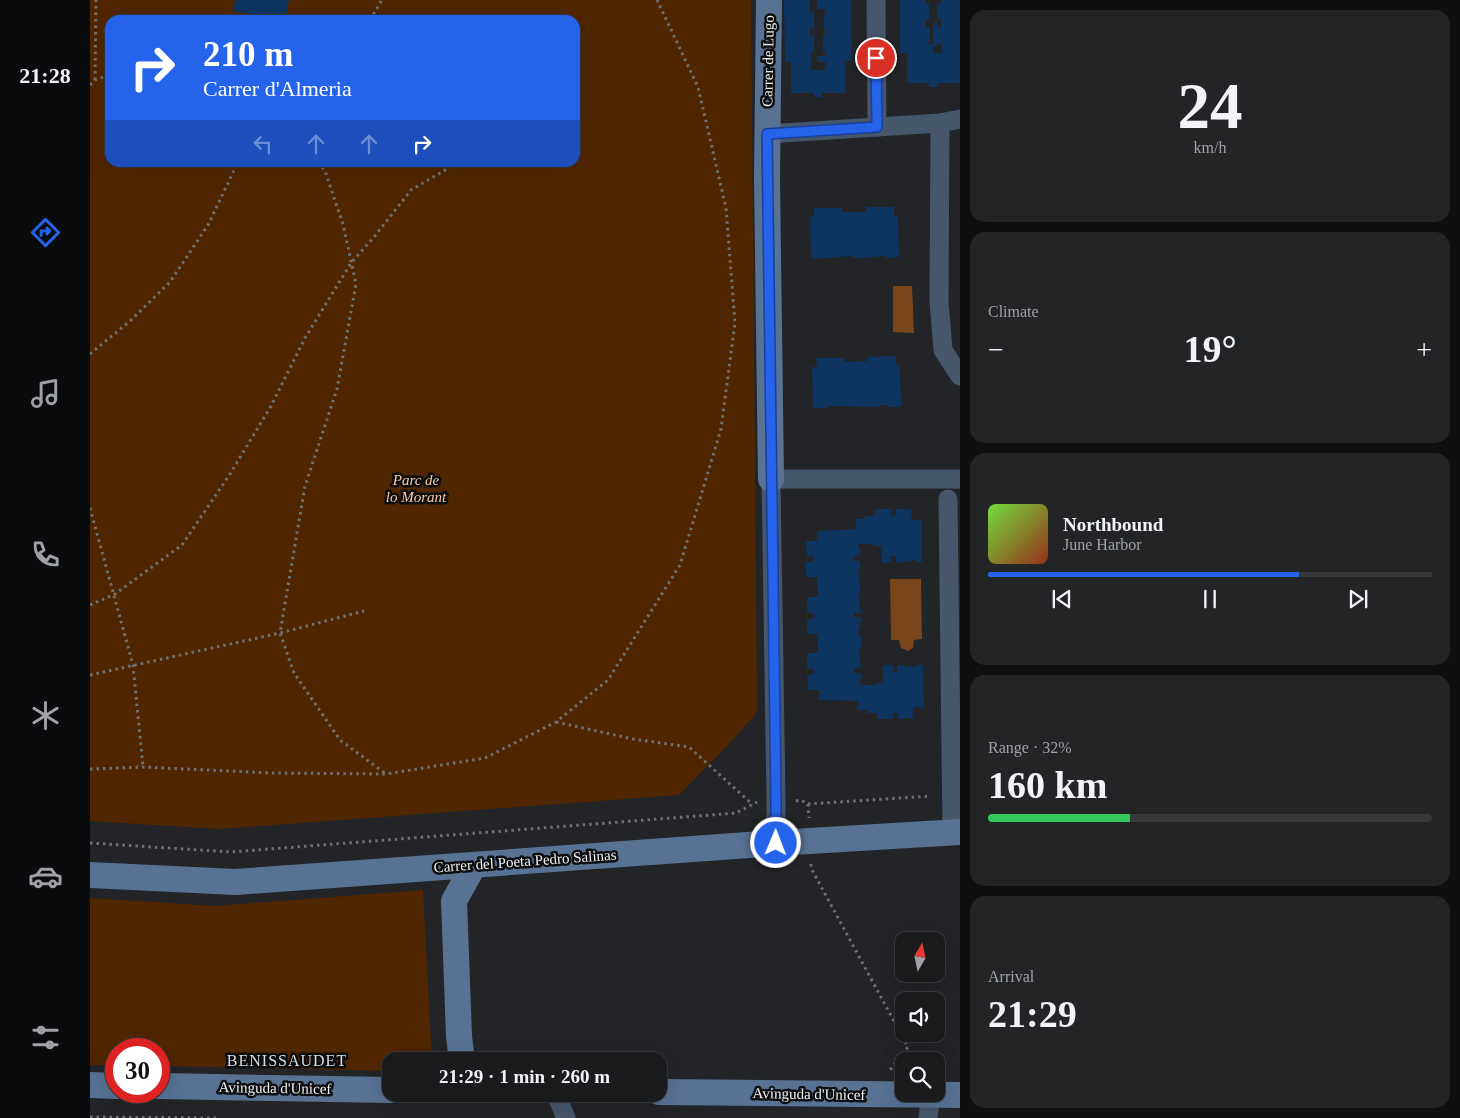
<!DOCTYPE html>
<meta charset="utf-8">
<style>
:root{--surface:#1a1b1d;--page:#232426;--text:#f1f3f6;--muted:#9fa1a4;--line:#38393b;--accent:#2563eb}
body{margin:0;font-family:Georgia,serif;background:var(--page);color:var(--text);height:100vh;display:flex;flex-direction:column;font-size:19px;white-space:nowrap}
*{box-sizing:border-box;margin:0}
p{font-size:16px;color:var(--muted)}
.icon{flex:none;width:28px;height:28px;fill:none;stroke:currentColor;stroke-width:2;stroke-linecap:round;stroke-linejoin:round}
.map{position:relative;flex:1;overflow:hidden}
.sheet{display:flex;flex-direction:column;gap:10px;padding:10px;background:#0e0f10;width:500px}
.sheet>*{flex:none}
.top-card{position:absolute;left:15px;top:15px;width:475px;height:152px;border-radius:15px;box-shadow:0 5px 20px #0002,0 0 0 1px var(--line);background:#2563eb;color:#fff;overflow:hidden}
.needle{width:32px;rotate:9deg}
.fabs{position:absolute;left:805px;top:932px;display:grid;gap:10px}
.fabs a{display:grid;place-items:center;width:50px;height:50px;border-radius:10px;background:var(--surface);box-shadow:0 5px 20px #0002,0 0 0 1px var(--line);font-size:25px}
.speed{position:absolute;left:15px;top:1038px;display:flex;gap:10px;font-size:25px;font-weight:700;text-align:center}
.speed>*{display:grid;place-content:center;width:65px;height:65px;border-radius:50%;background:var(--surface);box-shadow:0 5px 20px #0002,0 0 0 1px var(--line);line-height:1}
.speed .limit{border:8px solid #d22;background:#fff;color:#111}
.pin{position:absolute;display:grid;place-items:center;width:42px;height:42px;color:#fff;margin:-21px;border:2px solid #fff;border-radius:50%;box-shadow:0 1px 5px #0007}
.me{position:absolute;width:55px;margin:-28px;rotate:1deg;stroke-linejoin:round;filter:drop-shadow(0 0 4px #0008)}
.turn{display:flex;align-items:center;gap:18px;height:105px;padding:0 15px;font-size:22px}
.turn .icon{width:65px;height:65px;stroke-width:2.5}
.turn b{display:block;font-size:35px;line-height:42px}
.lanes{display:flex;align-items:center;height:48px;padding:0 15px;background:#0003;justify-content:center;gap:25px;direction:ltr}
.lanes .off{opacity:.35}
.big{font-size:38px;font-weight:700;line-height:1.1}
.sheet .card{flex:1;display:flex;flex-direction:column;justify-content:center;gap:8px;min-width:0;padding:0 18px;border-radius:15px;background:var(--page)}
.sheet .dial{align-items:center;gap:0}
.dial b{font-size:65px;line-height:1}
.song{display:flex;align-items:center;gap:15px}
.cover{width:60px;height:60px;border-radius:8px;background:linear-gradient(135deg,hsl(100 70% 55%),hsl(10 70% 35%))}
.played{height:5px;border-radius:2px;background:linear-gradient(90deg,var(--accent) 70%,var(--line) 70%)}
.keys{display:flex;justify-content:space-around;direction:ltr}
.heat{display:flex;justify-content:space-between;align-items:center;font-size:28px;direction:ltr}
.charge{height:8px;border-radius:4px;background:linear-gradient(90deg,#34c759 32%,var(--line) 0)}
.trip{position:absolute;left:292px;top:1052px;width:285px;height:50px;border-radius:15px;background:var(--surface);box-shadow:0 5px 20px #0002,0 0 0 1px var(--line);font-weight:700;line-height:50px;text-align:center}
main{display:flex;flex:1;min-height:0}
.tab-bar{display:flex;flex-direction:column;width:90px;justify-content:space-around;align-items:center;background:#0a0b0c;color:var(--muted)}
.tab-bar .icon{width:35px;height:35px}
.tab-bar .active{color:var(--accent)}
.tab-bar b{font-size:22px;color:var(--text)}
.map>svg:first-child{display:block}
.green{fill:#502600;fill-rule:evenodd}
.water{fill:#79461b}
.building{fill:#0d335f;fill-rule:evenodd}
.lines{fill:none;stroke-linecap:round;stroke-linejoin:round}
.path{stroke:#707174;stroke-width:3;stroke-dasharray:2.5 4;stroke-linecap:butt}
.street{stroke:#46566b;stroke-width:19}
.secondary{stroke:#587294;stroke-width:26}
.route-casing{stroke:#184099;stroke-width:12}
.route{stroke:#2563eb;stroke-width:9}
.labels{text-anchor:middle;stroke-width:5;stroke-linejoin:round;paint-order:stroke}
.street-label{font-size:15px;fill:#f0f1f3;stroke:#0c0d0f}
.park-label{font-size:15px;font-style:italic;fill:#fbcba8;stroke:#0c0d0f}
.neighbourhood-label{font-size:16px;letter-spacing:1px;fill:#dadde1;stroke:#0c0d0f}
</style>
<main>
<nav class="tab-bar">
<b>21:28</b>
<svg class="icon active" aria-label="directions" viewBox="0 0 24 24"><path d="M12 3l9 9-9 9-9-9zM9 14v-3h6M13 9l2 2-2 2"/></svg>
<svg class="icon" aria-label="music" viewBox="0 0 24 24"><path d="M9 18V5l10-2v13"/><circle cx="6" cy="18" r="3"/><circle cx="16" cy="16" r="3"/></svg>
<svg class="icon" aria-label="phone" viewBox="0 0 24 24"><path d="M5 4h4l2 5-3 2q2 4 5 5l2-3 5 2v4C11 20 4 13 5 4z"/></svg>
<svg class="icon" aria-label="climate" viewBox="0 0 24 24"><path d="M12 3v18M4 7l16 10M4 17L20 7"/></svg>
<svg class="icon" aria-label="car" viewBox="0 0 24 24"><path d="M5 17H2v-5l4-1 3-4h7l3 4 3 1v5h-3M9 17h6M6 11h13"/><circle cx="7" cy="17" r="2"/><circle cx="17" cy="17" r="2"/></svg>
<svg class="icon" aria-label="filters" viewBox="0 0 24 24"><path d="M4 7h16M4 17h16"/><circle cx="9" cy="7" r="2"/><circle cx="15" cy="17" r="2"/></svg>
</nav>
<div class="map">
<svg width="870" height="1118" viewBox="0 0 870 1118">
<rect width="100%" height="100%" fill="#222427"/>
<g class="green">
<path d="M0,0H661L667,712L640,743L589,795L129,829L0,821ZM20,20H485V162H20Z"/>
<polygon points="333,890 342,1061 301,1061 301,1071 69,1066 69,1049 26,1049 26,1065 0,1065 0,898 124,906"/>
</g>
<g class="water">
<polygon points="803,286 822,286 824,333 803,332"/>
<polygon points="800,579 831,579 832,639 824,640 823,648 818,651 811,648 809,640 801,640"/>
</g>
<g class="building">
<polygon points="145,0 199,0 195,20 143,11"/>
<polygon points="694,0 720,0 720,12 724,12 724,29 720,29 720,35 724,35 724,52 721,52 721,70 735,70 736,62 727,62 727,56 735,56 735,52 733,52 733,35 735,35 735,29 733,28 735,9 727,9 727,0 761,0 762,61 755,61 755,93 732,93 732,97 724,97 724,93 701,93 701,62 695,62"/>
<path d="M810,0H836V3H839V20H836V27H840V43L836,44H843V23L847,22V27H851V19L847,20V3H851V0H870V83H848V87H839V83H817V53H810ZM847,43H851L852,53H843V46L847,47Z"/>
<polygon points="776,207 804,207 804,216 808,216 809,257 795,258 796,256 787,256 787,257 763,258 762,256 721,259 720,217 724,217 724,208 752,208 752,212 776,212"/>
<polygon points="806,356 806,365 810,365 811,407 798,407 798,405 789,405 789,407 737,406 737,408 723,408 722,367 727,367 726,358 754,358 755,362 778,361 778,357"/>
<polygon points="785,509 801,509 801,516 806,515 806,509 821,509 822,520 832,520 832,562 826,562 825,560 806,563 806,556 801,556 801,562 792,563 792,546 784,546 783,544 768,544 768,547 770,547 770,556 763,556 763,561 770,561 770,570 768,570 771,593 768,593 771,613 764,613 764,617 771,617 770,627 768,627 769,636 771,636 771,649 769,649 771,668 764,668 764,673 771,673 770,685 785,685 785,683 793,683 793,665 803,665 803,672 807,672 807,665 826,667 826,665 833,665 834,708 823,707 823,718 808,719 808,713 803,712 803,719 787,719 787,713 777,713 777,710 767,710 768,701 729,700 729,690 718,690 717,675 724,674 723,669 717,669 717,653 728,653 728,634 717,634 717,619 723,619 723,613 717,613 717,597 728,597 727,577 716,577 716,562 723,562 723,556 717,557 716,541 727,541 727,531 766,529 765,519 775,519 775,516 785,516"/>
</g>
<g class="lines">
<g class="path">
<polyline points="280,20 292,0"/>
<polyline points="5,80 6,0"/>
<polyline points="0,85 5,80 20,75"/>
<polyline points="228,162 235,171 253,224 266,284 247,389 215,486 190,633 204,673 250,740 296,774"/>
<polyline points="0,354 40,321 80,282 118,225 148,162"/>
<polyline points="0,508 43,665 53,767"/>
<polyline points="0,605 25,594 92,545 140,474 181,406 215,338 261,263 284,237 321,190 369,162"/>
<polyline points="0,675 190,633 274,611"/>
<polyline points="466,722 543,739 599,747 662,804"/>
<polyline points="0,769 53,767 181,773 296,774 395,758 466,722 518,680 590,565 631,429 645,323 636,208 608,87 567,0"/>
<polyline points="706,801 711,800 718,804 841,796"/>
<polyline points="718,804 719,818"/>
<polyline points="0,843 141,852 646,813 667,802"/>
<polyline points="721,864 721,868 818,1047 800,1070"/>
<polyline points="0,1117 126,1118"/>
</g>
<g class="street">
<polyline points="786,0 787,127"/>
<polyline points="850,123 849,301 853,350 870,376"/>
<polyline points="677,134 850,123 870,119"/>
<polyline points="858,499 862,833"/>
<polyline points="686,843 686,801 681,479 870,479"/>
<polyline points="466,1094 476,1118"/>
<polyline points="838,1118 841,1095"/>
</g>
<g class="secondary">
<polyline points="679,0 677,178 681,479"/>
<polyline points="0,875 145,882 686,843 870,832"/>
<polyline points="372,1061 369,1036 364,901 384,865"/>
<polyline points="0,1085 26,1086"/>
<polyline points="69,1086 301,1090"/>
<polyline points="569,1092 870,1095"/>
</g>
</g>
<g class="lines">
<defs>
<polyline id="route" points="686,843 686,801 677,134 787,127 786,58"/>
</defs>
<use href="#route" class="route-casing"/>
<use href="#route" class="route"/>
</g>
<g class="labels">
<g class="street-label">
<text transform="translate(678 61) rotate(-89)" y="5">Carrer de Lugo</text>
<text transform="translate(435 861) rotate(-4)" y="5">Carrer del Poeta Pedro Salinas</text>
<text transform="translate(185 1088) rotate(1)" y="5">Avinguda d'Unicef</text>
<text transform="translate(719 1094) rotate(1)" y="5">Avinguda d'Unicef</text>
</g>
<g class="park-label">
<text x="326" y="485">Parc de<tspan x="326" dy="17">lo Morant</tspan></text>
</g>
<g class="neighbourhood-label">
<text x="197" y="1066">BENISSAUDET</text>
</g>
</g>
</svg>
<div class="fabs">
<a><svg class="needle" viewBox="-14 -14 28 28"><path d="M0-13l5 13h-10z" fill="#e53935"/><path d="M0 13l5-13h-10z" fill="#9fa1a4"/></svg></a>
<a><svg class="icon" aria-label="sound" viewBox="0 0 24 24"><path d="M4 9h4l5-4v14l-5-4H4zM17 9q2 3 0 6"/></svg></a>
<a><svg class="icon" aria-label="search" viewBox="0 0 24 24"><circle cx="10" cy="10" r="6"/><path d="M15 15l6 6"/></svg></a>
</div>
<div class="speed"><div class="limit">30</div></div>
<div class="pin" style="left:786px;top:58px;background:#d93025"><svg class="icon" aria-label="arrive" viewBox="0 0 24 24"><path d="M6 21V4h12l-3 4 3 4H6"/></svg></div>
<svg class="me" style="left:686px;top:843px" viewBox="-20 -20 40 40"><circle r="17" fill="#2563eb" stroke="#fff" stroke-width="3"/><path d="M0-11L8 9 0 5-8 9z" fill="#fff"/></svg>
<div class="trip">21:29 · 1 min · 260 m</div>
<div class="top-card">
<div class="turn"><svg class="icon" aria-label="right" viewBox="0 0 24 24"><path d="M7 20v-9h11M14 6l5 5-5 5"/></svg><div><b>210 m</b>Carrer d'Almeria</div></div>
<div class="lanes"><svg class="icon off" aria-label="left" viewBox="0 0 24 24"><path d="M17 20v-9H6M10 6l-5 5 5 5"/></svg><svg class="icon off" aria-label="ahead" viewBox="0 0 24 24"><path d="M12 20V5M6 11l6-6 6 6"/></svg><svg class="icon off" aria-label="ahead" viewBox="0 0 24 24"><path d="M12 20V5M6 11l6-6 6 6"/></svg><svg class="icon" aria-label="right" viewBox="0 0 24 24"><path d="M7 20v-9h11M14 6l5 5-5 5"/></svg></div>
</div>
</div>
<section class="sheet">
<div class="card dial"><b>24</b><p>km/h</p></div>
<div class="card"><p>Climate</p>
<div class="heat"><a>−</a><b class="big">19°</b><a>+</a></div>
</div>
<div class="card">
<div class="song"><i class="cover"></i><div><b>Northbound</b><p>June Harbor</p></div></div>
<div class="played"></div>
<div class="keys"><svg class="icon" aria-label="previous" viewBox="0 0 24 24"><path d="M18 5L8 12l10 7zM5 5v14"/></svg><svg class="icon" aria-label="pause" viewBox="0 0 24 24"><path d="M8 5v14M16 5v14"/></svg><svg class="icon" aria-label="next" viewBox="0 0 24 24"><path d="M6 5l10 7-10 7zM19 5v14"/></svg></div>
</div>
<div class="card"><p>Range · 32%</p><b class="big">160 km</b><div class="charge"></div></div>
<div class="card"><p>Arrival</p><b class="big">21:29</b></div>
</section>
</main>
